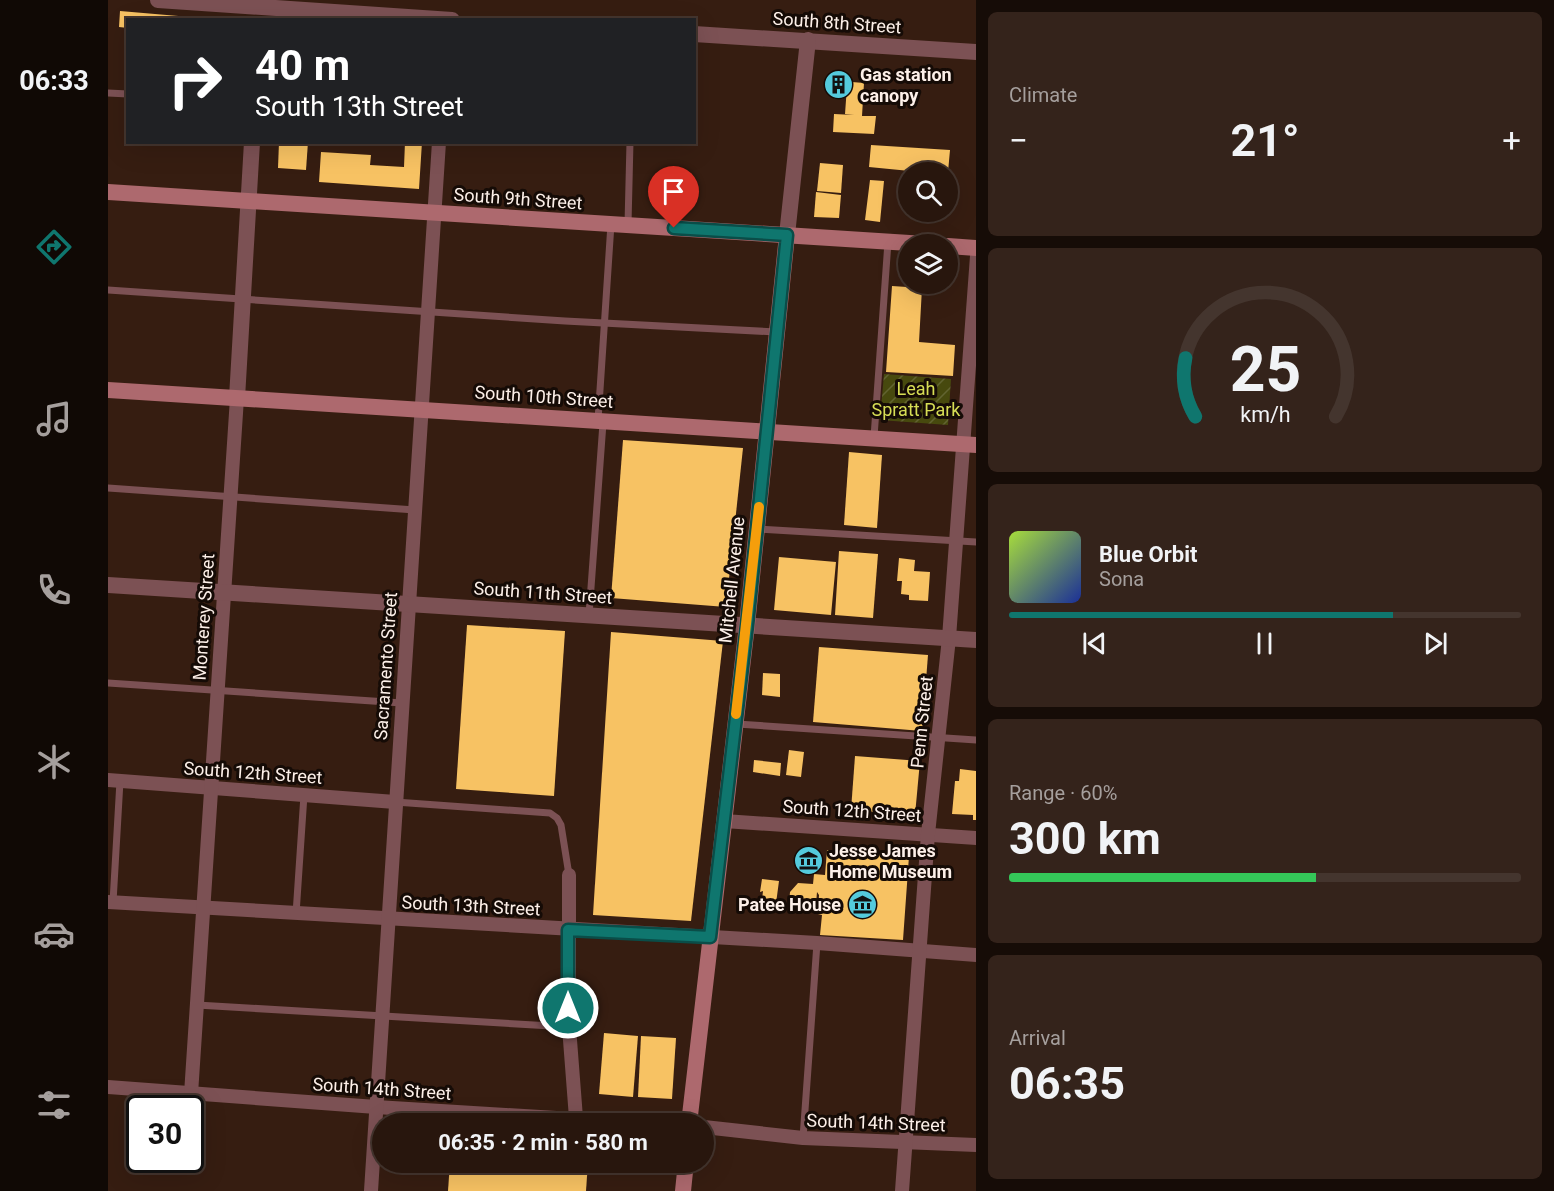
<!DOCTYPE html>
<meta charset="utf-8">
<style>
:root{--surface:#28160d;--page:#34231b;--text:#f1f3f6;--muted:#a59f9d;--line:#44352e;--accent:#0f766e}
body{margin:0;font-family:Roboto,sans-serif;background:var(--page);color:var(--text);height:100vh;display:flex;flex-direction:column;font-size:22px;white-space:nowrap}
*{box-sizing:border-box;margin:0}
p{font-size:20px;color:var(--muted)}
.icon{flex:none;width:33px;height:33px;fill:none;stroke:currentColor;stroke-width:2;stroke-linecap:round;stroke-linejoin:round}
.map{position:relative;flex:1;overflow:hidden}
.sheet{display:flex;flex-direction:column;gap:12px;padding:12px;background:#160c07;width:578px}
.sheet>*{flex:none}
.top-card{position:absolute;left:18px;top:18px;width:570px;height:126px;border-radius:0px;box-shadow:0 6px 24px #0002,0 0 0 2px var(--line);background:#202124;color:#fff;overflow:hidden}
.buttons{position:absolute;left:790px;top:162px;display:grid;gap:12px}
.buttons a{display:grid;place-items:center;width:60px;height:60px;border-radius:50%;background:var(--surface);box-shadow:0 6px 24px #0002,0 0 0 2px var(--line);font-size:30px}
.speed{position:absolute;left:18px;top:1095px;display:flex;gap:12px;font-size:30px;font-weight:700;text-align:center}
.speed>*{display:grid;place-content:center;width:78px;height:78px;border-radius:50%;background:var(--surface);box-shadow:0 6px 24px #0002,0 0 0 2px var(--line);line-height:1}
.speed .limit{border:3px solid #111;border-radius:9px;background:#fff;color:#111}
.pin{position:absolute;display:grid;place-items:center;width:51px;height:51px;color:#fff;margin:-62px -26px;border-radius:50% 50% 50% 0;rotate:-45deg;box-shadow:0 0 6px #0007}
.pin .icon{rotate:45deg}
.me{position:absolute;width:66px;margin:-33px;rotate:0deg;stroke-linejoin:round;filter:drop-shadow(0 0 4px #0008)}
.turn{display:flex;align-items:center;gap:21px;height:126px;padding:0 30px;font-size:27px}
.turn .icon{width:78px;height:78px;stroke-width:2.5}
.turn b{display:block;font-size:42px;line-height:51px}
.big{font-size:45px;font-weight:700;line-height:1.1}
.sheet .tile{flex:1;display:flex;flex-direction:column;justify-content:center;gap:9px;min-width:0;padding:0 21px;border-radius:9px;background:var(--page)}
.sheet .dial{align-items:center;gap:0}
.dial svg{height:156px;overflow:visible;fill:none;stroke:var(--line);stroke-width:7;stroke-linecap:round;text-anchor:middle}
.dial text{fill:var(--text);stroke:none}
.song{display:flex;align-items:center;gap:18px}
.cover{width:72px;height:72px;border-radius:9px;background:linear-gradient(135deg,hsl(80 70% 55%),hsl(230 70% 35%))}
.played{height:6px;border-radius:3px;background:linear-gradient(90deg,var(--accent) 75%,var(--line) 75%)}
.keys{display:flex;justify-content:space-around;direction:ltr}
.heat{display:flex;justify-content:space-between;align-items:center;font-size:33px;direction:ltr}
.charge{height:9px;border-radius:4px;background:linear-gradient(90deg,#34c759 60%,var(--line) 0)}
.trip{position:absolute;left:264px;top:1113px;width:342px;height:60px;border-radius:30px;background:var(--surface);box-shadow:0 6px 24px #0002,0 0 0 2px var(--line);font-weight:700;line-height:60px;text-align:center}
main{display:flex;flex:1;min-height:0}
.menu{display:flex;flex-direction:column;width:108px;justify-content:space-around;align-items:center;background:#100905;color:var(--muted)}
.menu .icon{width:42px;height:42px}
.menu .selected{color:var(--accent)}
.menu b{font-size:27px;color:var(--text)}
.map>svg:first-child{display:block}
.garden{fill:url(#garden-furrows)}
.building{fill:#f7c263}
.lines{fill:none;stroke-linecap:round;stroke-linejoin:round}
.service{stroke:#7c5154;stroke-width:7}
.minor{stroke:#7c5154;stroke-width:14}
.tertiary{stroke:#7c5154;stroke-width:16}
.secondary{stroke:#ad696e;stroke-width:16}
.route-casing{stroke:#0a4d48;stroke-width:15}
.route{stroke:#0f766e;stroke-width:10}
.slow{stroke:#f59e0b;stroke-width:10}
.labels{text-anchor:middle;stroke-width:6;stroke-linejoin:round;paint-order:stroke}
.street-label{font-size:18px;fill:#fdf0e9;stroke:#150b06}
.poi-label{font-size:18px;font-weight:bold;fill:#fdf0e9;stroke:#150b06;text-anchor:start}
.park-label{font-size:18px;fill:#d7de55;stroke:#150b06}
</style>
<main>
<nav class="menu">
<b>06:33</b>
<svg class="icon selected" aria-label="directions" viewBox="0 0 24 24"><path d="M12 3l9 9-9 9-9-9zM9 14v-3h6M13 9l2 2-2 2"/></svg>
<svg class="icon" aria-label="music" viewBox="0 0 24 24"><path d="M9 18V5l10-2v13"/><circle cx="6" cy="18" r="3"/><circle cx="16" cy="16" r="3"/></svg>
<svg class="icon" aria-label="phone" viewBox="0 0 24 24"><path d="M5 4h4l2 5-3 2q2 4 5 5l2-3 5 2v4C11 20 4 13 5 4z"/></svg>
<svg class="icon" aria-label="climate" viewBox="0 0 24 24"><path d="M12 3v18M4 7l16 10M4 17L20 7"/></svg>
<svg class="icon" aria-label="car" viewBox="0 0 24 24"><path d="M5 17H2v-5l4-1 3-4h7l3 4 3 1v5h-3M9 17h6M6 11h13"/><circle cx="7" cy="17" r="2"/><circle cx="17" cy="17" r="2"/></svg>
<svg class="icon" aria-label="filters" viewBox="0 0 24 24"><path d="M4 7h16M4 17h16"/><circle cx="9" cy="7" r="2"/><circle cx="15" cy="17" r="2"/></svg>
</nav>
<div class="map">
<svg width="869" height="1191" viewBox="0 0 869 1191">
<defs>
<pattern id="garden-furrows" width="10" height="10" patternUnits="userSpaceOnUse" patternTransform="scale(1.5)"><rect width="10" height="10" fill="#47490e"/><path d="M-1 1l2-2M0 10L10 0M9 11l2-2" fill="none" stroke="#626431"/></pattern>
</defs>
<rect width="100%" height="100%" fill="#361d11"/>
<polygon class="garden" points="776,374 843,379 840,425 772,420"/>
<g class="building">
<polygon points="12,11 82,17 82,20 20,20 20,28 11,27"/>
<polygon points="726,71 739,72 737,98 724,97"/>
<polygon points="744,82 756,83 754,116 768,116 766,134 725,132 726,114 746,115 737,114 739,86"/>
<polygon points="171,142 200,142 198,170 170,168"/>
<polygon points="297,142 314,142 311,189 211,182 213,152 263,155 262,165 296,167"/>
<polygon points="763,145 842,150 840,172 812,172 761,167"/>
<polygon points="712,163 735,165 733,193 709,191"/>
<polygon points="762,180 776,181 772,222 757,220"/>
<polygon points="708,192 733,195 731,218 706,217"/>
<polygon points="784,286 814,288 811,342 847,345 845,376 778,372"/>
<polygon points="515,440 635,448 618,607 503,598"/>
<polygon points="741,452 774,455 769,528 736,525"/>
<polygon points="731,551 770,554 765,618 727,615"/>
<polygon points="671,557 728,562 723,615 666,610"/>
<polygon points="791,558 807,560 806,571 822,572 820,601 801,600 801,595 793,594 794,581 789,581"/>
<polygon points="359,625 457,631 446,796 348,789"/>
<polygon points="503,632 615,641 583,921 485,915"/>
<polygon points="711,647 820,655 814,731 705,722"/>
<polygon points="655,673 672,674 672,697 654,695"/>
<polygon points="681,750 696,752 693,777 678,775"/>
<polygon points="747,756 812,761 807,815 743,810"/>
<polygon points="646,760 673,763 672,776 645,772"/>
<polygon points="852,769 869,771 869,820 865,820 865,815 844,814 847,781 851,781"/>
<polygon points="719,850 801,856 795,940 712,935 714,915 710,914 711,895 709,892 708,904 699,911 689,912 681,903 682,892 690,883 705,884 706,874 717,875"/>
<polygon points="694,852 708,852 707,871 693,870"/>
<polygon points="654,879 671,881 667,911 653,909 655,891 652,892"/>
<polygon points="496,1033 530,1036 525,1097 491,1094"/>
<polygon points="533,1036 568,1038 564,1099 530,1097"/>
<polygon points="342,1162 480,1162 478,1191 340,1191"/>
</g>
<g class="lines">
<g class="service">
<polyline points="0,93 20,94"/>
<polyline points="520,224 522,142"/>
<polyline points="0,290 457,321 668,332"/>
<polyline points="490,420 503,224"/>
<polyline points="766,437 780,242"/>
<polyline points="0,488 307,510"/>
<polyline points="649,529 869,542"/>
<polyline points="481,615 495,423"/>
<polyline points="0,683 294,703"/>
<polyline points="629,724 869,740"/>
<polyline points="287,802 442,813 449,818 453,825 461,875"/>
<polyline points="5,902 12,781"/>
<polyline points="188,914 196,795"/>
<polyline points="89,1005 461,1027"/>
<polyline points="695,1138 709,943"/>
</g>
<g class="minor">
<polyline points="0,780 287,802"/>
<polyline points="616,821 869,838"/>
<polyline points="461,875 461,1027 468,1118"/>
<polyline points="0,902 709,943 869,955"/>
<polyline points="0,1087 268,1107 546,1124"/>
<polyline points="83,1094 129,398"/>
<polyline points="596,1127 695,1138 869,1145"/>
<polyline points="263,1191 331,142"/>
<polyline points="794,1191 820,834 841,638 869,256"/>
</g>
<g class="tertiary">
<polyline points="50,0 344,20"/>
<polyline points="586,34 869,52"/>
<polyline points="679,235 700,40"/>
<polyline points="129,398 144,142"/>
<polyline points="0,585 869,640"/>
</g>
<g class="secondary">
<polyline points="0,192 817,244"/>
<polyline points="840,246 869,248"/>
<polyline points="0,390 869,445"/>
<polyline points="581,1124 639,625 679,235"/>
<polyline points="575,1191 578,1162"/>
</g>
</g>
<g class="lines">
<defs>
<polyline id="route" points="460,1008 460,930 602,937 639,625 679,235 566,228"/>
</defs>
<use href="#route" class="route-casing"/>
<use href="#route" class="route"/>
<polyline class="slow" points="628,714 651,507"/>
</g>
<defs>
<symbol id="building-disc" viewBox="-11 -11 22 22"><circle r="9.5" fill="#54cadc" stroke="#150b06"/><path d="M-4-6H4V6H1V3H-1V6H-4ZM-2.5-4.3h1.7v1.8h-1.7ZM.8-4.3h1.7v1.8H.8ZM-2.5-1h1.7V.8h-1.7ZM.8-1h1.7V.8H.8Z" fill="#111"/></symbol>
<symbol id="museum-disc" viewBox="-11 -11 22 22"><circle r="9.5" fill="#54cadc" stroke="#150b06"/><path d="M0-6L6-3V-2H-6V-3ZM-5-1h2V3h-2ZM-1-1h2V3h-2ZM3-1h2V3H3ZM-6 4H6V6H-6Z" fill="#111"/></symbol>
</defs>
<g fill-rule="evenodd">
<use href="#building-disc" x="714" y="68" width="33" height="33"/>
<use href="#museum-disc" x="684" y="844" width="33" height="33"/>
<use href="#museum-disc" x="738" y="888" width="33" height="33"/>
</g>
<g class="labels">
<g class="street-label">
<text transform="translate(729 23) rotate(4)" y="6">South 8th Street</text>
<text transform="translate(410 199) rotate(4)" y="6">South 9th Street</text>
<text transform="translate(436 397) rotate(4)" y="6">South 10th Street</text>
<text transform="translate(624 580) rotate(-84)" y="6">Mitchell Avenue</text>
<text transform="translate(435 593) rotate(4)" y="6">South 11th Street</text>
<text transform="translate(96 617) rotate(-86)" y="6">Monterey Street</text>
<text transform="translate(278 666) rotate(-86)" y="6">Sacramento Street</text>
<text transform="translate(814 722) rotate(-84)" y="6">Penn Street</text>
<text transform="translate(145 773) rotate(4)" y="6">South 12th Street</text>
<text transform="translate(744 811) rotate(4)" y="6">South 12th Street</text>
<text transform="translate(363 906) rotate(3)" y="6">South 13th Street</text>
<text transform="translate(274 1089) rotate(4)" y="6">South 14th Street</text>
<text transform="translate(768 1123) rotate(2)" y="6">South 14th Street</text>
</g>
<g class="poi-label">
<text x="752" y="81">Gas station<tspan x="752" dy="21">canopy</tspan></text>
<text x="721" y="857">Jesse James<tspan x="721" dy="21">Home Museum</tspan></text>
<text x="733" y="911" text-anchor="end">Patee House</text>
</g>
<g class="park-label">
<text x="808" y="395">Leah<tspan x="808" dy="21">Spratt Park</tspan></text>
</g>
</g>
</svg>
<div class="buttons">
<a><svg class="icon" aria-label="search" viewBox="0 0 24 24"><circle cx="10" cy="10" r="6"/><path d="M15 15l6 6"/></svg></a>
<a><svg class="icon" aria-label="layers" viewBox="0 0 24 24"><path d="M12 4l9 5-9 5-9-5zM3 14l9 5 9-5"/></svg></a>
</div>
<div class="speed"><div class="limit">30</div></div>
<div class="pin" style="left:566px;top:228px;background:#d93025"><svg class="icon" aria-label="arrive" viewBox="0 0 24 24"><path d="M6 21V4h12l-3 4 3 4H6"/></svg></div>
<svg class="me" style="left:460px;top:1008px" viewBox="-20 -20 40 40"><circle r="17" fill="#0f766e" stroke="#fff" stroke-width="3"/><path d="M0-11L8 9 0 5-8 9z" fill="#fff"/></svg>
<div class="trip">06:35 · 2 min · 580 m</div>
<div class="top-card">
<div class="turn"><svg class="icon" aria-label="right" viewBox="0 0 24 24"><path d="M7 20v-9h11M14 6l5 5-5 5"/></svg><div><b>40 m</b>South 13th Street</div></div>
</div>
</div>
<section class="sheet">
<div class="tile"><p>Climate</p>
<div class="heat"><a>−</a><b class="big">21°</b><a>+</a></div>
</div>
<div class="tile dial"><svg viewBox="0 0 100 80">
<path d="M14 69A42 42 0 1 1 86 69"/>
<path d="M14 69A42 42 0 0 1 9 39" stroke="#0f766e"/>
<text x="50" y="56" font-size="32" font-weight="700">25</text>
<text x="50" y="72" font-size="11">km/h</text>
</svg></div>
<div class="tile">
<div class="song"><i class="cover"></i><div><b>Blue Orbit</b><p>Sona</p></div></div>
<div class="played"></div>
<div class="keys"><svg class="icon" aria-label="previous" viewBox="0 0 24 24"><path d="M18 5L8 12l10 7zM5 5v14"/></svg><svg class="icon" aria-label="pause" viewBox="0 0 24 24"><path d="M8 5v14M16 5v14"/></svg><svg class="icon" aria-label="next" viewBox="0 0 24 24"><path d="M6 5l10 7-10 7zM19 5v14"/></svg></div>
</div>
<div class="tile"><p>Range · 60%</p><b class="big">300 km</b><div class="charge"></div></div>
<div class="tile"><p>Arrival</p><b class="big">06:35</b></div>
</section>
</main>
